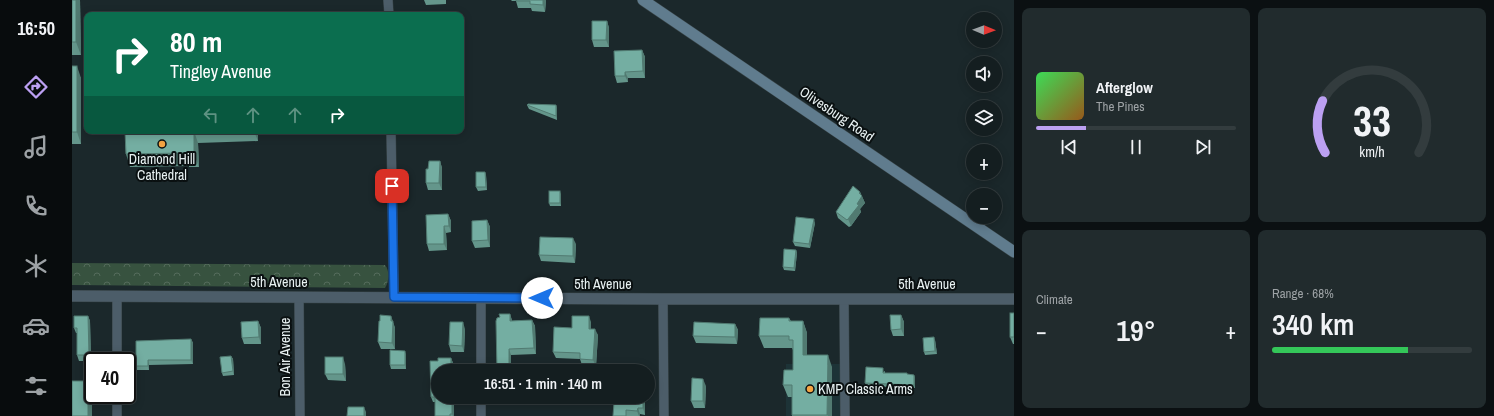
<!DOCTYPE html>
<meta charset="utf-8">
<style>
:root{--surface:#141e20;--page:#212b2d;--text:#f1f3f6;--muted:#9da2a5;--line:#333c3e;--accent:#bca0f2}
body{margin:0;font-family:"Archivo Narrow",sans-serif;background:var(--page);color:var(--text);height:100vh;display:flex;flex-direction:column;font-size:15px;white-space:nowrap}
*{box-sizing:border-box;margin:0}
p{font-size:13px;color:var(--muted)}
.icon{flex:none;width:22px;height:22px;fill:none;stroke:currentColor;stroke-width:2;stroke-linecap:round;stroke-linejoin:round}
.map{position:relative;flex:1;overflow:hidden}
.drawer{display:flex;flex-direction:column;gap:8px;padding:8px;background:#0b1012;width:480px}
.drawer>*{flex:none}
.banner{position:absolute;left:12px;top:12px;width:380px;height:122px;border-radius:8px;box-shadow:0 2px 10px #0003,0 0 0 1px var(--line);background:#0b6e4f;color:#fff;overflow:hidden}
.needle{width:26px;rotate:91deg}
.fabs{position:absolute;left:894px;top:12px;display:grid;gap:8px}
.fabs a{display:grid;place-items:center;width:36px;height:36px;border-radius:50%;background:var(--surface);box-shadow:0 2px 10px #0003,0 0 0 1px var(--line);font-size:20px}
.speed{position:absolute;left:12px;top:352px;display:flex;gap:8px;font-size:20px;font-weight:700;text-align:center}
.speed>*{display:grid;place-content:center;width:52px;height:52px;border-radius:50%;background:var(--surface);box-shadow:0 2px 10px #0003,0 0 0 1px var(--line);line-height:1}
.speed .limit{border:2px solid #111;border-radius:6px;background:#fff;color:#111}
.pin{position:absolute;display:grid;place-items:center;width:34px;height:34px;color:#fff;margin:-17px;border-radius:8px;box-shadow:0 2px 6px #0006}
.me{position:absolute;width:44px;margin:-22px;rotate:270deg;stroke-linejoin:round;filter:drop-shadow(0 0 3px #0008)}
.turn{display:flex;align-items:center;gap:14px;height:84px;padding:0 20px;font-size:18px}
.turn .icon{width:52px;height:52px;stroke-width:2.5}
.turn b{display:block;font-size:28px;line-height:34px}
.lanes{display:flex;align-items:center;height:38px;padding:0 20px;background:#0003;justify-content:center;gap:20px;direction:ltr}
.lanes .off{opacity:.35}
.big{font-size:30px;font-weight:600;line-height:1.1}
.drawer .widget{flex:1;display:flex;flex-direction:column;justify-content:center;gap:6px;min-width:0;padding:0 14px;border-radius:8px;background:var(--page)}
.drawer .dial{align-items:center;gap:0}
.dial svg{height:104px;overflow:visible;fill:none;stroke:var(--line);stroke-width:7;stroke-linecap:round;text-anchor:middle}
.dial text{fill:var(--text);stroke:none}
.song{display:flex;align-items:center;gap:12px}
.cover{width:48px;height:48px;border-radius:6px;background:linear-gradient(135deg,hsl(130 70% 55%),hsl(30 70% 35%))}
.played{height:4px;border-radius:2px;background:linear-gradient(90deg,var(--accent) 25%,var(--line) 25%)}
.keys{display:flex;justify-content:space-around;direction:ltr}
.heat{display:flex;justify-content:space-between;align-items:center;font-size:22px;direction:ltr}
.charge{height:6px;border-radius:3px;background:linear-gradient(90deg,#34c759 68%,var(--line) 0)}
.drawer .tiles{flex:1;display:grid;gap:8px;grid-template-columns:repeat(2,1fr)}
.trip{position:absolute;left:359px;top:364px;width:224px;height:40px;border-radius:20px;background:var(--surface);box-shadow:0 2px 10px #0003,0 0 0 1px var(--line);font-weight:600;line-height:40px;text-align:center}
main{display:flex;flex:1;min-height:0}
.tabs{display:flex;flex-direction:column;width:72px;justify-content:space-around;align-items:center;background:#080c0d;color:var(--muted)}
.tabs .icon{width:28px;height:28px}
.tabs .on{color:var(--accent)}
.tabs b{font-size:18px;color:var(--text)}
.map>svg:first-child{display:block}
.built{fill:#1d3337}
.forest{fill:url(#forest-crowns)}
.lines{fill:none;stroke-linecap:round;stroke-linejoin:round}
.minor-casing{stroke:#384447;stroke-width:10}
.tertiary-casing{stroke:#384447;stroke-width:12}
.secondary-casing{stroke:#384447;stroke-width:12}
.minor{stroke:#4c5d69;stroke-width:9}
.tertiary{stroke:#4c5d69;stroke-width:11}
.secondary{stroke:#607c8e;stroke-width:11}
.wall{fill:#64968b}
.shaded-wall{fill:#517a71}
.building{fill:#74aea2;stroke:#517a71}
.route-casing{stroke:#114b97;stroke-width:10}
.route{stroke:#1a73e8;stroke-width:7}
.poi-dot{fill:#f4a443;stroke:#0a1011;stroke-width:1.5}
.labels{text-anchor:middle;stroke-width:4;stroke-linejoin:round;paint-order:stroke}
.street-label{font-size:14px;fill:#e8f1f2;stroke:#0a1011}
.poi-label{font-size:14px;fill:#e8f1f2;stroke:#0a1011}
</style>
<main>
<nav class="tabs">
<b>16:50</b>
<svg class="icon on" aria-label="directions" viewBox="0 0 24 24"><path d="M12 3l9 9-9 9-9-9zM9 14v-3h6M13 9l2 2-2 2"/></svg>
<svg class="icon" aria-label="music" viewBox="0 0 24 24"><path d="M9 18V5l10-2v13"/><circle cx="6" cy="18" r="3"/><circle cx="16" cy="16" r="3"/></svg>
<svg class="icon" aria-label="phone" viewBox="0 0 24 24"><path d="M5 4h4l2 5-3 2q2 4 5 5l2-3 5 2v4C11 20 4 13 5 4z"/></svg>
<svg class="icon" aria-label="climate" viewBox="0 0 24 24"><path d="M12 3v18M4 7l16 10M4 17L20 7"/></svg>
<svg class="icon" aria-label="car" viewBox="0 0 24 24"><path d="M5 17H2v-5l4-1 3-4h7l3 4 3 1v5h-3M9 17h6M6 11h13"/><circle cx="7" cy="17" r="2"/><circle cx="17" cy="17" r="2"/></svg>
<svg class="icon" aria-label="filters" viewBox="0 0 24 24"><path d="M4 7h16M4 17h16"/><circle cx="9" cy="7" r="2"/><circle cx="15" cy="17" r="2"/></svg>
</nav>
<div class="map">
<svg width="942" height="416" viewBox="0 0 942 416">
<defs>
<pattern id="forest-crowns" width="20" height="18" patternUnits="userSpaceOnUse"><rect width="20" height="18" fill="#37523f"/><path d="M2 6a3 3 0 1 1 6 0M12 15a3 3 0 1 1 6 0" fill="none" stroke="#546b5b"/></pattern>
</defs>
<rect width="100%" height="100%" fill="#1b282b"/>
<rect class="built" x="714" y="364" width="55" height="52"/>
<path class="forest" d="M0,263L313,265C318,271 317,282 313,288L0,285Z"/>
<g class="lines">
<defs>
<g id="minor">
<polyline points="316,0 317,15"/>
<polyline points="319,131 322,297"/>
<polyline points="45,296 45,361"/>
<polyline points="227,297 228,416"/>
<polyline points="591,299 592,416"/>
<polyline points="772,299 773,416"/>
<polyline points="409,371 409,298"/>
<polyline points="45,395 45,416"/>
<polyline points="409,416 409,397"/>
</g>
<polyline id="tertiary" points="0,296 591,299 942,299"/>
<polyline id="secondary" points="571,0 942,252"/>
</defs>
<use href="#minor" class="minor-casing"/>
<use href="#tertiary" class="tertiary-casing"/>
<use href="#secondary" class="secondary-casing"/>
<use href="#minor" class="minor"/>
<use href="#tertiary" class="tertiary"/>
<use href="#secondary" class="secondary"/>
</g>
<g class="wall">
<polygon points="0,0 8,0 9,55 0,55"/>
<polygon points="352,0 374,0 374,4 354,5"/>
<polygon points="439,0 474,0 473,12 460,11 459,8 446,8 444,1 440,1"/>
<polygon points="535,21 537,28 537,47 522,47 520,40"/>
<polygon points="570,50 573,57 573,78 556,78 556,82 545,83 543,76"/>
<polygon points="0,66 9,78 9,144 0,144"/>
<polygon points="455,105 484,105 485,108 485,120 457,109"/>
<polygon points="52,131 186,131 186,141 126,143 127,167 117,167 117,166 58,167 54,154 53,133"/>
<polygon points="356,131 377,131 377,132 357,132"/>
<polygon points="368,161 370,168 370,190 356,190 354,183 356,169"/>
<polygon points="413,172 414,175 415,190 406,191 404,187"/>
<polygon points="788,192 793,203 788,209 789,212 779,226 777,227 766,218 764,212"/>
<polygon points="489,194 489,206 478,206 477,203"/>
<polygon points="376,214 379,221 379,232 374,233 375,250 357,251 355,244"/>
<polygon points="415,220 418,227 418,247 403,248 400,241"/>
<polygon points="743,223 738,248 723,246 721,242"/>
<polygon points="504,244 503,263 469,261 467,255"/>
<polygon points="724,250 725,253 723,271 712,270 711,267"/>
<polygon points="942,313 942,344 941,344 938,337"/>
<polygon points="438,314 440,321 460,320 463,326 464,354 439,355 425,371 428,317"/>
<polygon points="829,315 832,322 832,336 821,336 819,330"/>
<polygon points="16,316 18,321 19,361 7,361 5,355 5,333 4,333 2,328"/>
<polygon points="319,316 323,328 323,349 309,349 306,342 308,321"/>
<polygon points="717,318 719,321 731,321 735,333 735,355 760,367 760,416 720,416 720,397 716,397 711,385 721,370 721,350 720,348 692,348 687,336"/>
<polygon points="186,321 189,328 189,344 172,344 170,338"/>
<polygon points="519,322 519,329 526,335 524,366 510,365 508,359 484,358 481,352 500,328"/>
<polygon points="663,324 666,330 665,344 624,343 621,336"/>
<polygon points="393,329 392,352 379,352 377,345"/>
<polygon points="119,339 121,343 121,364 77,365 77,370 65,370 64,366"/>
<polygon points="863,340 865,354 853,355 852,352"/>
<polygon points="334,354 334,369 319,369 318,365"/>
<polygon points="159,356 161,359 162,375 151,376 150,373"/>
<polygon points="366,358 379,358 381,363 381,371 366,371 366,397 382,397 382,416 363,416 363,402 361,402 359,397 358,361 366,361"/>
<polygon points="273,364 274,381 256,380 253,374"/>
<polygon points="813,371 813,373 835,373 835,374 842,375 843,378 843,388 795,386 793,383"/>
<polygon points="634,386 633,408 622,408 619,401"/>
<polygon points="546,397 571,397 573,404 573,415 568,414 568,416 541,416 546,402"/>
</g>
<g class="shaded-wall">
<polygon points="4,0 8,0 9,55 4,42"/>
<polygon points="471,0 474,0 473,12 471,5"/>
<polygon points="535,21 537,28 537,47 534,40"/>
<polygon points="570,50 573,57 573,78 571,71"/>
<polygon points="5,66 9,78 9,144 5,132"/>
<polygon points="553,72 556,78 556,82 553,76"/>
<polygon points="484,105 485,108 485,120 484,116"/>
<polygon points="122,131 126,143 127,167 122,154"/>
<polygon points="182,131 186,131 186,141"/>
<polygon points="368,161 370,168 370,190 367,183"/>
<polygon points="413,172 414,175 415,190 414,187"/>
<polygon points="488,191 489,194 489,206 488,203"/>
<polygon points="788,192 793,203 788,209 789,212 779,226 776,219 785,204 787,193"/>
<polygon points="376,214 379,221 379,232 377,226"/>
<polygon points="742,219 743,223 738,248 737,244"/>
<polygon points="415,220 418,227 418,247 416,240"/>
<polygon points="372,226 374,233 375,250 372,244"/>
<polygon points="501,238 504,244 503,263 501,256"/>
<polygon points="724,250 725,253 723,271 722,268"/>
<polygon points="438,314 440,320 441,327 438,321"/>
<polygon points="829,315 832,322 832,336 829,329"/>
<polygon points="16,316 18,321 19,361 17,355"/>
<polygon points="319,316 323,328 323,349 320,343"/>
<polygon points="517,316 519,322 519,335 517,329"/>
<polygon points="460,320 463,326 464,354 462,348"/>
<polygon points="186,321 189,328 189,344 187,337"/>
<polygon points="731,321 735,333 735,367 731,355"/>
<polygon points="391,322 393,329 392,352 390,346"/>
<polygon points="663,324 666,330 665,344 663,337"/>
<polygon points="523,329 526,335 524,366 521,360"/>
<polygon points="862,337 863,340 865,354 863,351"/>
<polygon points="119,339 121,343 121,364 119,360"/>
<polygon points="437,349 439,355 439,371 437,368"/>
<polygon points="333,351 334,354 334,369 333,365"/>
<polygon points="756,355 760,367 760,416 756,416 755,415"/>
<polygon points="159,356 161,359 162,375 161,371"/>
<polygon points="271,357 273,364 274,381 271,374"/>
<polygon points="379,358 381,363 381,371 379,371"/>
<polygon points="76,360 77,365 77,370 76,366"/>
<polygon points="842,375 843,378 843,388 842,385"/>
<polygon points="631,379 634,386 633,408 631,401"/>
<polygon points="16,381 20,391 20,416 16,416"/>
<polygon points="380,397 382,397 382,416 381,416 380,414"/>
<polygon points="571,397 573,404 573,415 571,408"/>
<polygon points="292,407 294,412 294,416 292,416"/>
<polygon points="566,408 568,414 568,416 567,416 565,411"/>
</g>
<g class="building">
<rect x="0" y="0" width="4" height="42"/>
<polygon points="444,0 471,0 471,5 458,4 458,1 444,1"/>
<polygon points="520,21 535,21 534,40 520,40"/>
<polygon points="570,50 571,71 553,72 553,76 543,76 542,51"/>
<rect x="0" y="66" width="5" height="66"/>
<polygon points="456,104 484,105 484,116 455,105"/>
<polygon points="53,131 122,131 122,154 112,155 112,153 54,154"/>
<polygon points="357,161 368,161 367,183 354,183 354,169 356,169"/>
<polygon points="404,172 413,172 414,187 404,187"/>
<polygon points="781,186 788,192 787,193 790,196 785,204 787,205 776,219 775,220 764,212"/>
<rect x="477" y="191" width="11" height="12"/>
<polygon points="376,214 377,226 372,226 372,244 355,244 354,215"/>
<polygon points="724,217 742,219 737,244 721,242"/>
<polygon points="415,220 416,240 400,241 400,221"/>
<polygon points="468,237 501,238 501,256 467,255"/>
<polygon points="712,249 724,250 722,268 711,267"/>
<rect x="938" y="313" width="4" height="24"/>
<polygon points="427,314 438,314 438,321 460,320 462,348 437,349 437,368 443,368 443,371 425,371 424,321 425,318 428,317"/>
<polygon points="308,315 319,316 319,321 321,321 320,343 306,342 307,321 308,321"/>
<polygon points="818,315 829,315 829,329 819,330"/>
<polygon points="2,316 16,316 17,355 5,355 5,328 2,328"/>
<polygon points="500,316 517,316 517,329 523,329 521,360 508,359 508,353 481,352 482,327 500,328"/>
<polygon points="688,318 717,318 717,321 731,321 731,355 756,355 755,415 720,415 720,385 711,385 712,370 721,370 721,340 717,340 717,336 687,336"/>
<polygon points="186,321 187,337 170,338 169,322"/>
<polygon points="378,322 391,322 390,346 377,345"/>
<polygon points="622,322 663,324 663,337 621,336"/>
<polygon points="862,337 863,351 852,352 851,338"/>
<polygon points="119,339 119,360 76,360 76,366 64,366 64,341"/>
<polygon points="318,350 333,351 333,365 318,365"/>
<polygon points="159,356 161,371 150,373 148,357"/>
<rect x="253" y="357" width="18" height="17"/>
<polygon points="366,358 379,358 379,371 366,371 366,397 380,397 380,414 378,414 378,416 363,416 363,397 359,397 358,361 366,361"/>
<polygon points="794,367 811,368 811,373 835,373 835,374 842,375 842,385 793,383"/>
<polygon points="620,378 631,379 631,401 619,401"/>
<rect x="0" y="381" width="16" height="35"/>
<polygon points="546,397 571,397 571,408 566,408 565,411 554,410 554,416 541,416 542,402 546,402"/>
<polygon points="276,407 292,407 292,416 275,416"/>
</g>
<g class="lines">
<defs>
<polyline id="route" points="320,186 322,297 470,298"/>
</defs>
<use href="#route" class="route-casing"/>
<use href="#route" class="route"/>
</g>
<g class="poi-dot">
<circle cx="90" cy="144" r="4"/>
<circle cx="738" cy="389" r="4"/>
</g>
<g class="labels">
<g class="street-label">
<text transform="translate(765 114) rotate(34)" y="5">Olivesburg Road</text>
<text x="207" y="287">5th Avenue</text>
<text x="531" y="289">5th Avenue</text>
<text x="855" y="289">5th Avenue</text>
<text transform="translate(213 357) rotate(-90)" y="5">Bon Air Avenue</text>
</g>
<g class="poi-label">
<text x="90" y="164">Diamond Hill<tspan x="90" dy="16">Cathedral</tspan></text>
<text x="746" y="394" text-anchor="start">KMP Classic Arms</text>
</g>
</g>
</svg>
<div class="fabs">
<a><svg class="needle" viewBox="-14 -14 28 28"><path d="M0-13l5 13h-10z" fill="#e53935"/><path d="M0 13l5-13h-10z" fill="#9da2a5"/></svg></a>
<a><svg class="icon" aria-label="sound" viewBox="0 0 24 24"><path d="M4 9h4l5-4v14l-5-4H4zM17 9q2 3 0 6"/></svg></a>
<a><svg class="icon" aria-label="layers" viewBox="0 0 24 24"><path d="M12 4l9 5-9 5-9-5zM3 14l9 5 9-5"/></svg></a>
<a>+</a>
<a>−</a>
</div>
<div class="speed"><div class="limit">40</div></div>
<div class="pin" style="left:320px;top:186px;background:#d93025"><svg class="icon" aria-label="arrive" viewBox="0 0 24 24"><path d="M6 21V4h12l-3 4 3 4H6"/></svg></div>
<svg class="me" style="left:470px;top:298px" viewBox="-20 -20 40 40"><circle r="19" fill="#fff"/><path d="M0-13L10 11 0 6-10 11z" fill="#1a73e8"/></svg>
<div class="trip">16:51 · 1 min · 140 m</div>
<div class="banner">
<div class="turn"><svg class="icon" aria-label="right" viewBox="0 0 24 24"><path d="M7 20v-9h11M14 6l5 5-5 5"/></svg><div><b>80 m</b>Tingley Avenue</div></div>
<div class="lanes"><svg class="icon off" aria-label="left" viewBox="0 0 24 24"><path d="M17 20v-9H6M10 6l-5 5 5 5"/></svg><svg class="icon off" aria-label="ahead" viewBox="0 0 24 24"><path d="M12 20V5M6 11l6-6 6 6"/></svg><svg class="icon off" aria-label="ahead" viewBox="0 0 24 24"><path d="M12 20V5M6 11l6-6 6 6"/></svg><svg class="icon" aria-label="right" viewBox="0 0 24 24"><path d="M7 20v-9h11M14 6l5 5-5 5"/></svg></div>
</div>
</div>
<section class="drawer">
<div class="tiles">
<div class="widget">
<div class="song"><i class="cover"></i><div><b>Afterglow</b><p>The Pines</p></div></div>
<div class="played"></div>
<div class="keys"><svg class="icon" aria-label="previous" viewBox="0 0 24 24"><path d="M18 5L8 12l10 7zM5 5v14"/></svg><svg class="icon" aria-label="pause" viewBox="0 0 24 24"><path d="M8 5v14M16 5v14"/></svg><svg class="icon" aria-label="next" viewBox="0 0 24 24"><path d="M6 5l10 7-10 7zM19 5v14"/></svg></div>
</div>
<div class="widget dial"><svg viewBox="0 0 100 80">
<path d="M14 69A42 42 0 1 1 86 69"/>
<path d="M14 69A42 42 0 0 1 12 29" stroke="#bca0f2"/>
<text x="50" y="56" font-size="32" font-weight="700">33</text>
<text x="50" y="72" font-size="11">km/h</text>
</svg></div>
<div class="widget"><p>Climate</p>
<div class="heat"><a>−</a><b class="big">19°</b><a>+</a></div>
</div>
<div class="widget"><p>Range · 68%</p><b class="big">340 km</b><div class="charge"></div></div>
</div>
</section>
</main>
